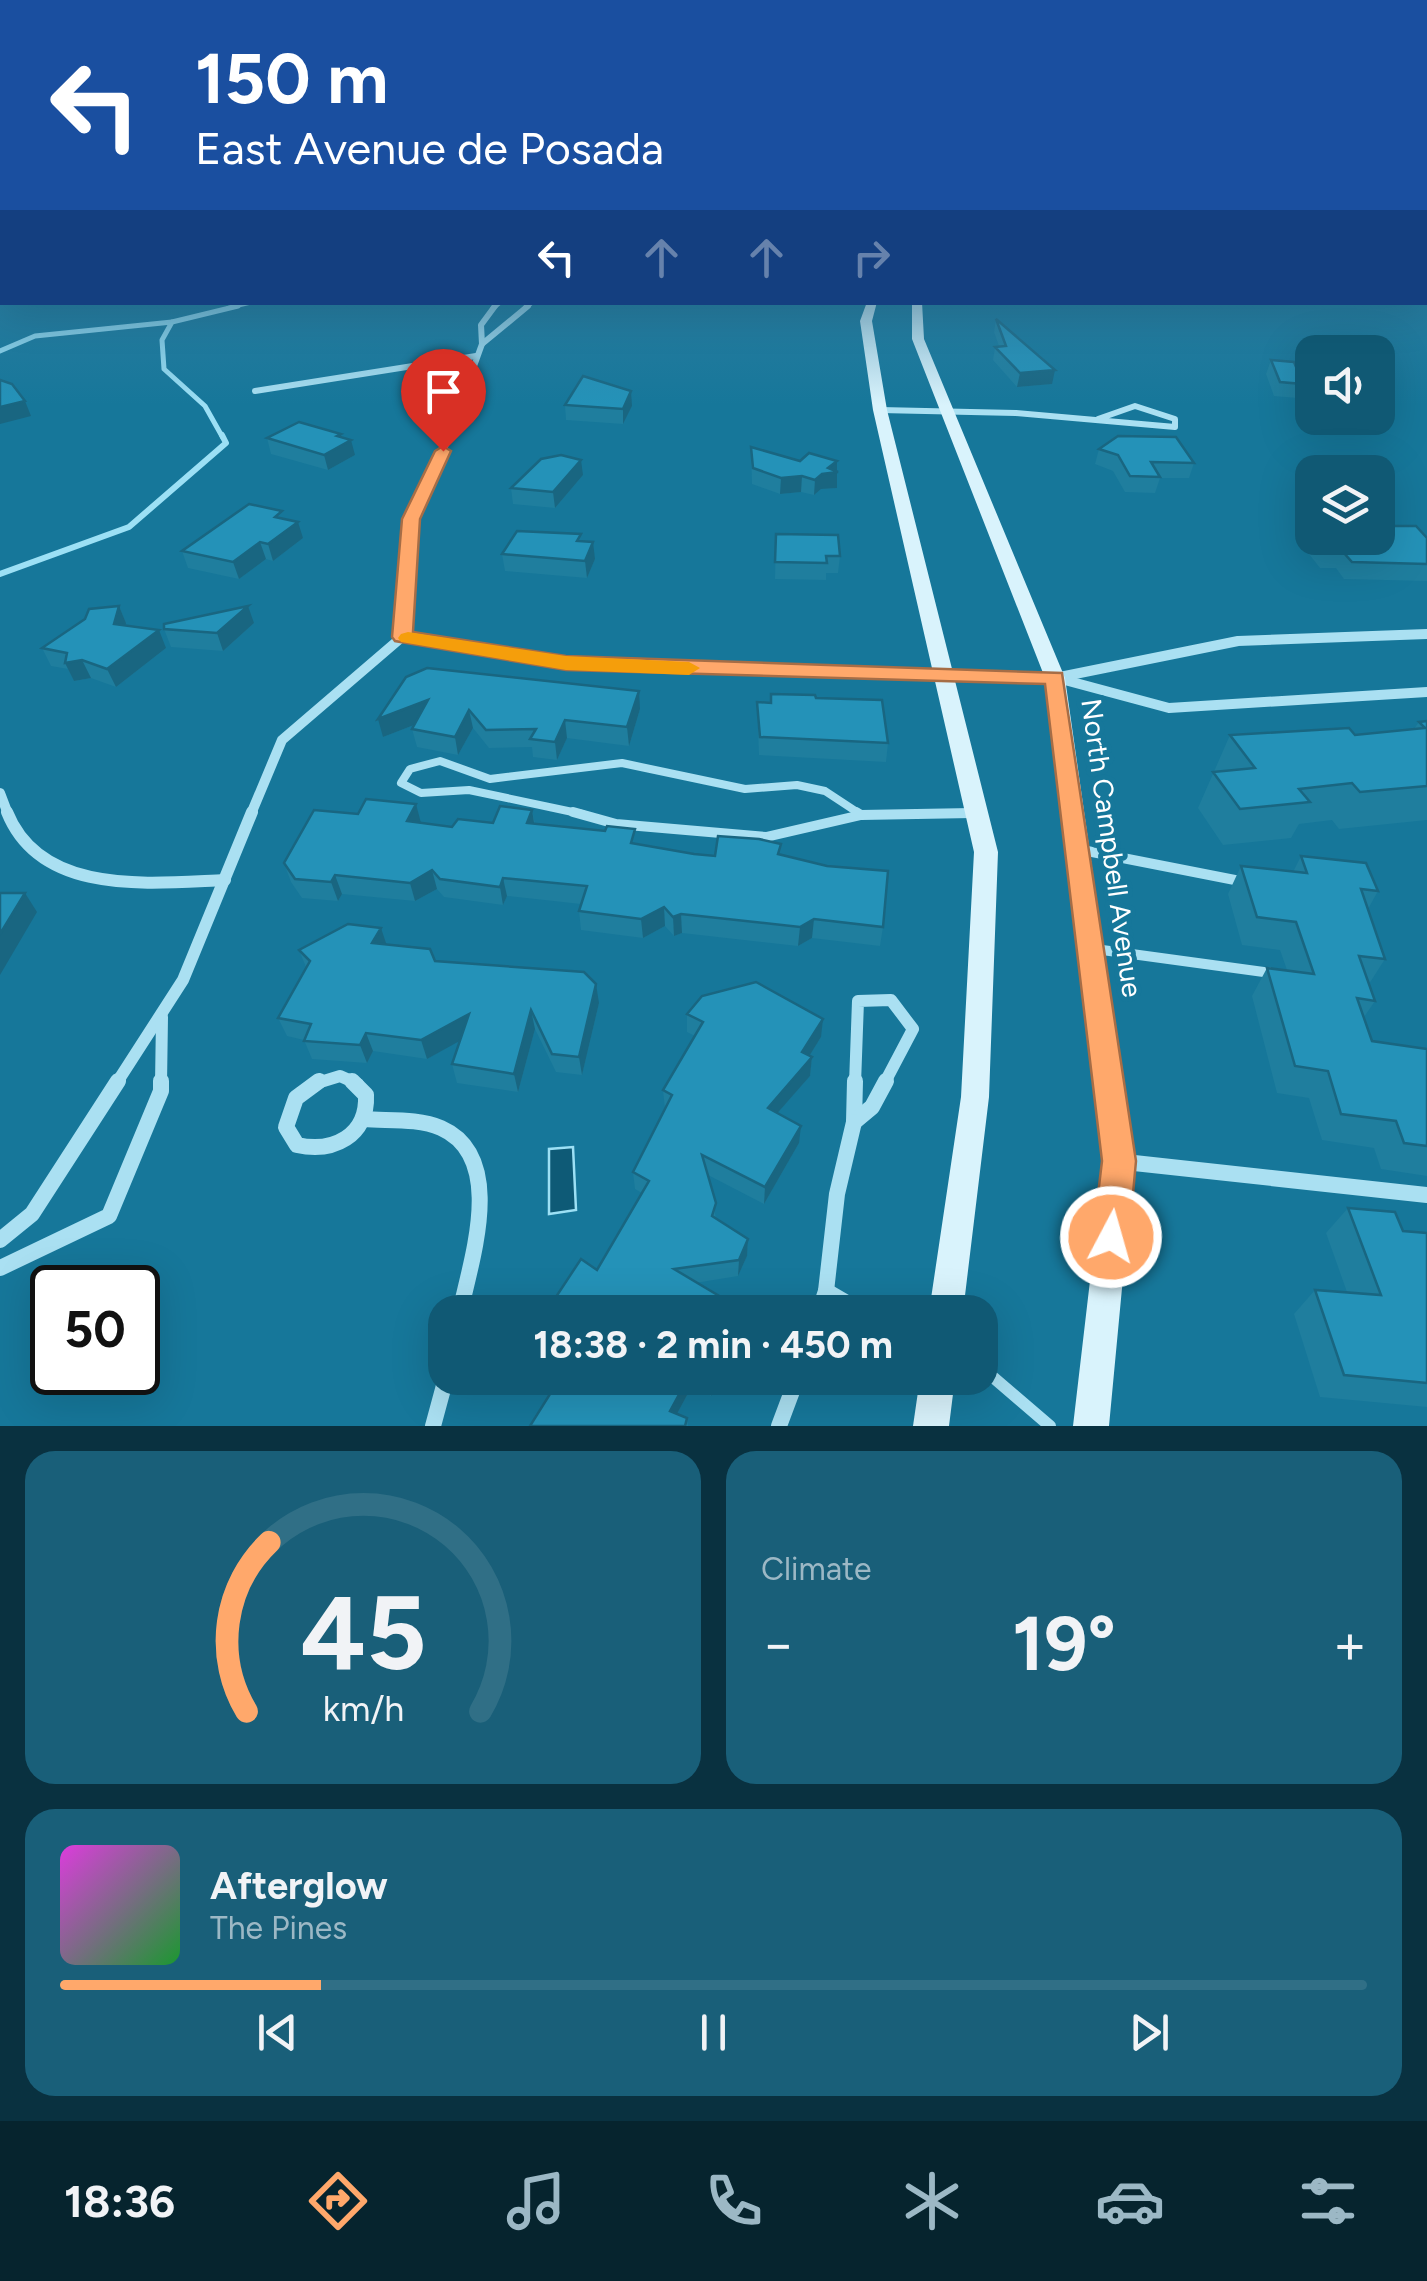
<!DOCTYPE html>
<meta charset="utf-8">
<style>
:root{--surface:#105974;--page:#195f79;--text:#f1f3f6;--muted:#9cb8c5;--line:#306f86;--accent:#ffa86b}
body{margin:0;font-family:Figtree,sans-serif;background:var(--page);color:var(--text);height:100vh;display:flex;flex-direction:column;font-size:38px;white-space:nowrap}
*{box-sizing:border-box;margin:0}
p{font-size:32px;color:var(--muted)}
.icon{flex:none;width:55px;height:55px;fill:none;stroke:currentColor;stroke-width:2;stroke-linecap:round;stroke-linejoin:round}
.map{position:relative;height:1426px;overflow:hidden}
.sheet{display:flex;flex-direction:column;gap:25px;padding:25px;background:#093140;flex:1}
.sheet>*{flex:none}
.top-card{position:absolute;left:0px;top:0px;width:1428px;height:305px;box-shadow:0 10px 40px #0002;background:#1a4fa0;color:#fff;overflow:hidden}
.buttons{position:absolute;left:1295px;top:335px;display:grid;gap:20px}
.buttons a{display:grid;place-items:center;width:100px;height:100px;border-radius:20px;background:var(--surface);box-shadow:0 10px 40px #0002;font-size:50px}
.speed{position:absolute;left:30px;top:1265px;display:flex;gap:20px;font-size:50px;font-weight:700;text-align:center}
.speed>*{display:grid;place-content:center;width:130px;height:130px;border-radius:50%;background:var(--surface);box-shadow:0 10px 40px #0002;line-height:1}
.speed .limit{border:5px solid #111;border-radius:15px;background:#fff;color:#111}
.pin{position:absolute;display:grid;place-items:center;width:85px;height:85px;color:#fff;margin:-102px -42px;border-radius:50% 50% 50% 0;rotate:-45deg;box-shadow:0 0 10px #0007}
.pin .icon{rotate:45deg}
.me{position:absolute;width:110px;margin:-55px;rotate:6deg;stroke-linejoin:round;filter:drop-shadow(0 0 8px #0008)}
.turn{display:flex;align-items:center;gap:35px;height:210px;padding:0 30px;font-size:45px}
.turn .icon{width:130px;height:130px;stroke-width:2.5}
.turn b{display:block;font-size:70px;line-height:85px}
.lanes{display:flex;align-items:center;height:95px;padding:0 30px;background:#0003;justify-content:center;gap:50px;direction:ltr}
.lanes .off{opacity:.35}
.big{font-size:75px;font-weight:700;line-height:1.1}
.sheet .card{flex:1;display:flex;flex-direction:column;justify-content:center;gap:15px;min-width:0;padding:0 35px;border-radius:30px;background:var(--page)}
.sheet .dial{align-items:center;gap:0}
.dial svg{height:260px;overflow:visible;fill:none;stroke:var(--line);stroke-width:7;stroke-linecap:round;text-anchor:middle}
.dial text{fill:var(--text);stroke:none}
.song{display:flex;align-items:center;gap:30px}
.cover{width:120px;height:120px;border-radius:15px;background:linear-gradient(135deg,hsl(300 70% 55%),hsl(130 70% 35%))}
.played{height:10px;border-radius:5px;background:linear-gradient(90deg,var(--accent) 20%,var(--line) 20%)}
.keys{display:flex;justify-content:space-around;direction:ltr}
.heat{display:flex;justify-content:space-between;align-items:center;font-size:55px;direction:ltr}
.sheet .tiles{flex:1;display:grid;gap:25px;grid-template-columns:1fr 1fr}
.card:last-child{grid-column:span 2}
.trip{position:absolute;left:428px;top:1295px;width:570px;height:100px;border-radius:30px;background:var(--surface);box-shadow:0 10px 40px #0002;font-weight:700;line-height:100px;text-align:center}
.tabs{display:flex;height:160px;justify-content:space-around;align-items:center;background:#06242e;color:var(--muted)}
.tabs .icon{width:70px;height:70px}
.tabs .on{color:var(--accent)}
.tabs b{font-size:45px;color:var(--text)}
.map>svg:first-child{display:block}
.water{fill:#0e5a76;stroke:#9ce0f5;stroke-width:2.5}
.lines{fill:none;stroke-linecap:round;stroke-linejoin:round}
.stream-far2{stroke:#9ce0f5;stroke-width:4}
.stream-far1{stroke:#9ce0f5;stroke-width:5}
.stream{stroke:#9ce0f5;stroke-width:6}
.service-far2{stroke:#aae0f2;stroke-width:8}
.service-far1{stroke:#aae0f2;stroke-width:10}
.service{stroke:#aae0f2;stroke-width:12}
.minor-far5{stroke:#aae0f2;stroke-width:5}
.minor-far4{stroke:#aae0f2;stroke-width:6}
.minor-far3{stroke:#aae0f2;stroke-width:8}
.minor-far2{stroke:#aae0f2;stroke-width:10}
.minor-far1{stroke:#aae0f2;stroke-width:12}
.minor{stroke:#aae0f2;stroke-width:16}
.secondary{fill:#d9f3fc;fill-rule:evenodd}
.wall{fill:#1f7e9e}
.shaded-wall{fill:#196681}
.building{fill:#2492b8;stroke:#196681;stroke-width:2.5}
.route{fill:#ffa86b;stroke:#a66d46;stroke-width:2.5}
.slow{fill:#f59e0b}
.labels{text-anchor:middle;stroke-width:10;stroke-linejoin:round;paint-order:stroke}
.street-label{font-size:28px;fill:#fff;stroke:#16779a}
</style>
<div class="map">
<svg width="1427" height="1426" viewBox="0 0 1427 1426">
<rect width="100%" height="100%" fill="#16779a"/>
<polygon class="water" points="573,1147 576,1210 549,1214 549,1149"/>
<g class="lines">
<polyline class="stream-far2" points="228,308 253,302"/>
<g class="stream-far1">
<polyline points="0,351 35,336 172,322"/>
<polyline points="223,438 205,406 164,369 162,340 172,322 238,306"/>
</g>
<polyline class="stream" points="0,574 129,527 226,443 222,435"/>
<g class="service-far2">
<polyline points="582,814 469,790 421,793 401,783 410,769 440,761 490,779 622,763 745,789 797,785 825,791 860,814"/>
<polyline points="903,814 972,813"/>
</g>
<g class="service-far1">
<polyline points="573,812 616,824 766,837 861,815"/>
<polyline points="856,812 861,815"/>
<polyline points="861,815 972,813"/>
<polyline points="1082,850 1245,882"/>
<polyline points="1095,949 1271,973"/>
</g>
<polyline class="service" points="980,1366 1050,1426"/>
<g class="minor-far5">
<polyline points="493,308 500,302"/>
<polyline points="525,308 532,302"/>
</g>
<g class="minor-far4">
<polyline points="482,344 481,325 495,306"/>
<polyline points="255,391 476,356"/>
<polyline points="880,410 1016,413 1175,427 1175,419 1135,406 1098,419"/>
<polyline points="448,438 482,344 528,306"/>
</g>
<polyline class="minor-far3" points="405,603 411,519 449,435"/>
<g class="minor-far2">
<polyline points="402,637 566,663 1055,678 1238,641 1427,634"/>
<polyline points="402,637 405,601"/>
<polyline points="1061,679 1169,708 1427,692"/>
<polyline points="0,793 8,814"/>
<polyline points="251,814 282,740 402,637"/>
</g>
<g class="minor-far1">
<path d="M7,812C41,897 151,883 225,880"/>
<polyline points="116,1084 183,980 252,812"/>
<polyline points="161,1084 162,1017"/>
<polyline points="314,1084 340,1076 358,1084"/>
<polyline points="855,1084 858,1001 891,1000 913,1029 884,1084"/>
</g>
<g class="minor">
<path d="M319,1081L296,1098L286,1127L297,1145C333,1153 368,1136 366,1095L352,1081"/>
<path d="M364,1119C388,1121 418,1118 441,1128C507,1157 471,1260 460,1312"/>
<polyline points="854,1122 855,1081"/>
<polyline points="854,1122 872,1107 886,1081"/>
<polyline points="1125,1162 1427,1195"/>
<polyline points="0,1240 32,1214 118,1081"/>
<polyline points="0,1268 109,1216 161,1091 161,1081"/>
<polyline points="826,1291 837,1194 854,1122"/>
<polyline points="819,1312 826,1291 862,1312"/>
<polyline points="433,1426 446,1378"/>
<polyline points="779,1426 797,1378"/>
</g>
<g class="secondary">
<polygon points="867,302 877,302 872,321 887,410 998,852 989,1097 963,1312 929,1312 961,1097 974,852 873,410 860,321"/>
<polygon points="912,302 922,302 924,339 1065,678 1134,1161 1109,1426 1073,1426 1104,1161 1045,678 912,339"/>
<polygon points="920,1378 955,1378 949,1426 913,1426"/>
</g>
</g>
<g class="wall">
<polygon points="996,319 1052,384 1017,387 993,360 995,347 999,346 994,332"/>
<polygon points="1271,360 1303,384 1297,398 1274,396 1266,374"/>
<polygon points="565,405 632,406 623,424 566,420"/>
<polygon points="341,434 355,455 328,470 271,454 267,438"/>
<polygon points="751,447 800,461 837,461 837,488 821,489 814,495 801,492 780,494 752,484"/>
<polygon points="1099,449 1194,463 1189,478 1160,478 1155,493 1125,492 1113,471 1095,464"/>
<polygon points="583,475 555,508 513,504 511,488"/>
<polygon points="285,519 303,538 273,561 266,559 239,579 188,568 182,551"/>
<polygon points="1387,526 1427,538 1427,581 1344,579 1336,568 1320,568 1302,545 1309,528 1312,528 1312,538 1378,538"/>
<polygon points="776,534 840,556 838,573 826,573 826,580 775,579"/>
<polygon points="582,541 595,559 587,578 505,571 502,554"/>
<polygon points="119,606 126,623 126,626 166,648 116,687 91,678 74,681 68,669 51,666 42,648"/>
<polygon points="254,623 223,651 171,647 164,629"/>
<polygon points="406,677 640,709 629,746 567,738 557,760 533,757 532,747 489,748 473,728 458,755 417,747 412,729 414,725 383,737"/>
<polygon points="816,698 888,743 886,762 759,755 757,702 771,703"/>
<polygon points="1427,721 1427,820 1339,829 1332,820 1299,824 1291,838 1223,845 1198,808 1230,735 1355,735 1414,729 1419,722"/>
<polygon points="532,810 535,824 694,854 715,856 780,855 883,927 880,946 812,938 798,946 682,933 674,936 665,926 643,938 581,930 579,911 581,904 507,896 503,905 444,897 437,889 415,901 342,894 338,901 302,898 291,882 284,863 358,814 452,827 493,823"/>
<polygon points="1301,856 1378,891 1368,909 1385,959 1369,984 1375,1001 1364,1017 1372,1041 1427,1049 1427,1176 1381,1169 1374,1148 1322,1140 1309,1098 1277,1093 1252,996 1267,968 1287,970 1280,950 1242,945 1228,894 1241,866 1293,872"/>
<polygon points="386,944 435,961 599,1003 582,1075 556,1072 535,1029 518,1092 457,1083 452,1064 460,1040 427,1059 373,1051 367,1063 312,1059 304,1040 287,1036 278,1018 306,967 299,950"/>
<polygon points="687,1014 821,1037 809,1056 812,1057 810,1076 777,1113 799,1143 764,1204 708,1175 716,1219 748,1239 747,1256 738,1276 695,1283 597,1270 642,1193 635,1189 633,1172 665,1109 663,1090 695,1036 687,1032"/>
<polygon points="1348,1208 1403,1231 1427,1233 1427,1407 1320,1397 1294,1314 1315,1290 1347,1292 1326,1233"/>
<polygon points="560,1378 721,1378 711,1396 693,1384 677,1414 687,1418 688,1426 530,1426"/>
</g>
<g class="shaded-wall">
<polygon points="1055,370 1052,384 1017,387 1020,373"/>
<polygon points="631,391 632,406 623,424 623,409"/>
<polygon points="25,401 31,416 0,424 0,407"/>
<polygon points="341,434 343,444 351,440 355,455 328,470 324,455 337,436"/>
<polygon points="581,460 583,475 555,508 553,492"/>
<polygon points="837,461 837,488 821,489 814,495 815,480"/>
<polygon points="802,476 801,492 780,494 781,478"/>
<polygon points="298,522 303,538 273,561 268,544"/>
<polygon points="260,542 266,559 239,579 233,562"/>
<polygon points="593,542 595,559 587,578 585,561"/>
<polygon points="119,606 126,623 122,642 114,624"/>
<polygon points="248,606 254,623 223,651 217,633"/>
<polygon points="159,630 166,648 116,687 107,669"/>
<polygon points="82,660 91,678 74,681 65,663"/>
<polygon points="639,691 640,709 629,746 627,727"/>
<polygon points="428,700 432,718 383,737 378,719"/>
<polygon points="469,710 473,728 458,755 455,737"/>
<polygon points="565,720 567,738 557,760 555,742"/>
<polygon points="416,804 421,823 407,821"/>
<polygon points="532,810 535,829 527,823"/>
<polygon points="432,870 437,889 415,901 410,883"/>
<polygon points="335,875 342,894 338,901 331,882"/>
<polygon points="503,878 507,896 503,905 500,887"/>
<polygon points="25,893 37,912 0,975 0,934"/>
<polygon points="664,907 665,926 643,938 641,919"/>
<polygon points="681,914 682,933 674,936 673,917"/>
<polygon points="814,919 812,938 798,946 800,927"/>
<polygon points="381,928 387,946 372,943"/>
<polygon points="596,984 599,1003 582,1075 579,1057"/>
<polygon points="531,1010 535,1029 518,1092 514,1074"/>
<polygon points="469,1014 474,1033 427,1059 421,1040"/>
<polygon points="823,1019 821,1037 800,1071 802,1052"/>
<polygon points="366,1033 373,1051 367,1063 360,1045"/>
<polygon points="812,1057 810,1076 766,1126 768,1108"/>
<polygon points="801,1126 799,1143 764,1204 765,1187"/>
<polygon points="748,1239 747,1256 738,1276 739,1260"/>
<polygon points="688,1378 692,1378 693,1384 671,1425 670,1411"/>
<polygon points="713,1378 721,1378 711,1396 711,1382"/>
</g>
<g class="building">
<polygon points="1425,247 1427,249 1427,272 1425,271"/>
<polygon points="996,319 1055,370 1020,373 995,347 1006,346"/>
<polygon points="1271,360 1294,362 1303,384 1280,382"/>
<polygon points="583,376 631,391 623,409 565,405"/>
<polygon points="0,380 12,384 25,401 0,407"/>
<polygon points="299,422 341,434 337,436 351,440 324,455 267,438"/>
<polygon points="1118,436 1176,437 1194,463 1151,462 1160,477 1130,476 1118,455 1099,449"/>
<polygon points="751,447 800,461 809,453 837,461 828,468 838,472 822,474 815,480 802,476 781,478 753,468"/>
<polygon points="561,455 581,460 553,492 511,488 541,459"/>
<polygon points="249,504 282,511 275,517 298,522 268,544 260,542 233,562 182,551"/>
<polygon points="1387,526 1416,526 1427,538 1427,564 1352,562 1343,552 1327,551 1316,538 1378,538 1378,530 1391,530"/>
<polygon points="517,531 581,534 577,541 593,542 585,561 502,554"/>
<polygon points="776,534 838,535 840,556 826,556 827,563 775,562"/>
<polygon points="119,606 114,624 159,630 107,669 82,660 65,663 67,653 42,648 85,619 89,609"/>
<polygon points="248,606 217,633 164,629 164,624"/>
<polygon points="427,668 639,691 627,727 565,720 555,742 530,739 536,729 486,730 469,710 455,737 412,729 428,700 378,719 406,677"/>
<polygon points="771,694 815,695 816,698 882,700 888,743 760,737 757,702 771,703"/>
<polygon points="1427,721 1427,786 1360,792 1352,783 1299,789 1310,802 1240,809 1213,772 1255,768 1230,735 1349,728 1355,735 1425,728 1419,722"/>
<polygon points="366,799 416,804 407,821 452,827 458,819 493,823 500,806 532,810 527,823 605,831 607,826 635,829 631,843 694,854 715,856 718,836 759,839 781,844 778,854 827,866 888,871 883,927 814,919 800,927 681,914 673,917 664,907 641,919 579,911 587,886 503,878 500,887 440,879 432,870 410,883 335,875 331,882 295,879 284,863 314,810 358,814"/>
<polygon points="1301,856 1366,863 1378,891 1361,889 1385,959 1359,956 1375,1001 1357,998 1372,1041 1427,1049 1427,1146 1404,1143 1396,1121 1341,1114 1328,1071 1295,1066 1267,968 1314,974 1296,922 1257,917 1241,866 1307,873"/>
<polygon points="0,893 25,893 0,934"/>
<polygon points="348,924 381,928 372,943 430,949 435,961 584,972 596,984 579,1057 552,1054 531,1010 514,1074 452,1064 469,1014 421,1040 366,1033 360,1045 304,1041 311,1024 278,1018 310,961 299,950"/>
<polygon points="756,982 823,1019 802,1052 812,1057 768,1108 801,1126 765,1187 702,1155 716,1203 712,1216 748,1239 739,1260 674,1269 746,1312 546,1312 581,1259 597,1270 649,1181 633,1172 672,1095 663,1090 703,1022 687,1014 702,996"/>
<polygon points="1348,1208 1395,1212 1403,1231 1427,1233 1427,1383 1344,1375 1315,1290 1381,1295"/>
<polygon points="560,1378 688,1378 670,1411 687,1418 685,1426 530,1426"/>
</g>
<linearGradient id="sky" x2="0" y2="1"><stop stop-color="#0c4155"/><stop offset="0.51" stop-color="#367fa3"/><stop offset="1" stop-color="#367fa3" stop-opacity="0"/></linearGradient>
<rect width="1427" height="405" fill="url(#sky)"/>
<polygon class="route" points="443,446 451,451 420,519 413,632 566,656 1062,673 1136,1161 1129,1237 1124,1250 1111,1255 1098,1250 1093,1237 1102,1161 1045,684 566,670 395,641 392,637 402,519 435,451"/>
<polygon class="slow" points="408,632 566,656 689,662 700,668 689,675 566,670 401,642 398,638 401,634"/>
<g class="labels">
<g class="street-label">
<text transform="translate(1112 848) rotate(82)" y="10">North Campbell Avenue</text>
</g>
</g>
</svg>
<div class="buttons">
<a><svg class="icon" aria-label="sound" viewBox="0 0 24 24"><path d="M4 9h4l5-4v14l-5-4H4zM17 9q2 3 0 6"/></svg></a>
<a><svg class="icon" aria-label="layers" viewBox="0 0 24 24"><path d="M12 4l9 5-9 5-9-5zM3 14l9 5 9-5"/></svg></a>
</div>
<div class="speed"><div class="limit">50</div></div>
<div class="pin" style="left:443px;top:451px;background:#d93025"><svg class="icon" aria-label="arrive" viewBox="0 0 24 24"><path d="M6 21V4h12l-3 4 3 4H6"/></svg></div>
<svg class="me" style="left:1111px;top:1237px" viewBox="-20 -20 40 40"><circle r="17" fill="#ffa86b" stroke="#fff" stroke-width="3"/><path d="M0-11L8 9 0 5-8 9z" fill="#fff"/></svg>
<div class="trip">18:38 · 2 min · 450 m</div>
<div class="top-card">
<div class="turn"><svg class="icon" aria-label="left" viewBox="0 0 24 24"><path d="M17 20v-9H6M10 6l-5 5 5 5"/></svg><div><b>150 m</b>East Avenue de Posada</div></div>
<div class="lanes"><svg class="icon" aria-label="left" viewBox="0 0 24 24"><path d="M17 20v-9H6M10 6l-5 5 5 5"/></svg><svg class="icon off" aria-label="ahead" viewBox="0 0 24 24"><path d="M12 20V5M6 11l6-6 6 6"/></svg><svg class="icon off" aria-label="ahead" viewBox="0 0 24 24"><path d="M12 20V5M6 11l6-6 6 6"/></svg><svg class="icon off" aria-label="right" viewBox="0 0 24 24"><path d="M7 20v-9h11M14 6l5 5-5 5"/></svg></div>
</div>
</div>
<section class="sheet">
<div class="tiles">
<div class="card dial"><svg viewBox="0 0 100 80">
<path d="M14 69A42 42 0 1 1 86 69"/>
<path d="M14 69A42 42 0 0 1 21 17" stroke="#ffa86b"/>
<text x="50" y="56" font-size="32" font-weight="700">45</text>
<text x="50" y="72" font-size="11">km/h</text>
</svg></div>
<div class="card"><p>Climate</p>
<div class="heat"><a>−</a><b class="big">19°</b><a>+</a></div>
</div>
<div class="card">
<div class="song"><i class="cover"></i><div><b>Afterglow</b><p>The Pines</p></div></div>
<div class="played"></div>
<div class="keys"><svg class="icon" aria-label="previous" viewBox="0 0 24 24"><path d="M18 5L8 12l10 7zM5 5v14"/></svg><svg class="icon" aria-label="pause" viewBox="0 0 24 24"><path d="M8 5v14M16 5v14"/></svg><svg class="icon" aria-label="next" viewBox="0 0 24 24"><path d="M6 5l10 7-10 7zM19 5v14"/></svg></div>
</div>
</div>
</section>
<nav class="tabs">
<b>18:36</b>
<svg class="icon on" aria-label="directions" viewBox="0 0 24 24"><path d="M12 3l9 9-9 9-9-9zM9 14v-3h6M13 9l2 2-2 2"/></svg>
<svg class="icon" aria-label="music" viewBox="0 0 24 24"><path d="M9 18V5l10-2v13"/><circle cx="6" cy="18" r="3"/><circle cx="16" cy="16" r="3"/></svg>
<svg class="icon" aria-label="phone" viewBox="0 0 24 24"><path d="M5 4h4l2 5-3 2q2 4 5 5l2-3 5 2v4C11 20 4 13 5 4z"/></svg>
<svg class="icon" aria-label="climate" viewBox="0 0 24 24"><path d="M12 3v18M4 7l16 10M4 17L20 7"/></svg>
<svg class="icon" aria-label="car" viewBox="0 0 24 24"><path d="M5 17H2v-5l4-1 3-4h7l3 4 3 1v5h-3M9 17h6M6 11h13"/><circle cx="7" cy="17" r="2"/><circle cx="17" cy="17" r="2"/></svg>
<svg class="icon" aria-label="filters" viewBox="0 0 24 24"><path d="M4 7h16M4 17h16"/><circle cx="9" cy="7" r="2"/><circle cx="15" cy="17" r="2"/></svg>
</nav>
